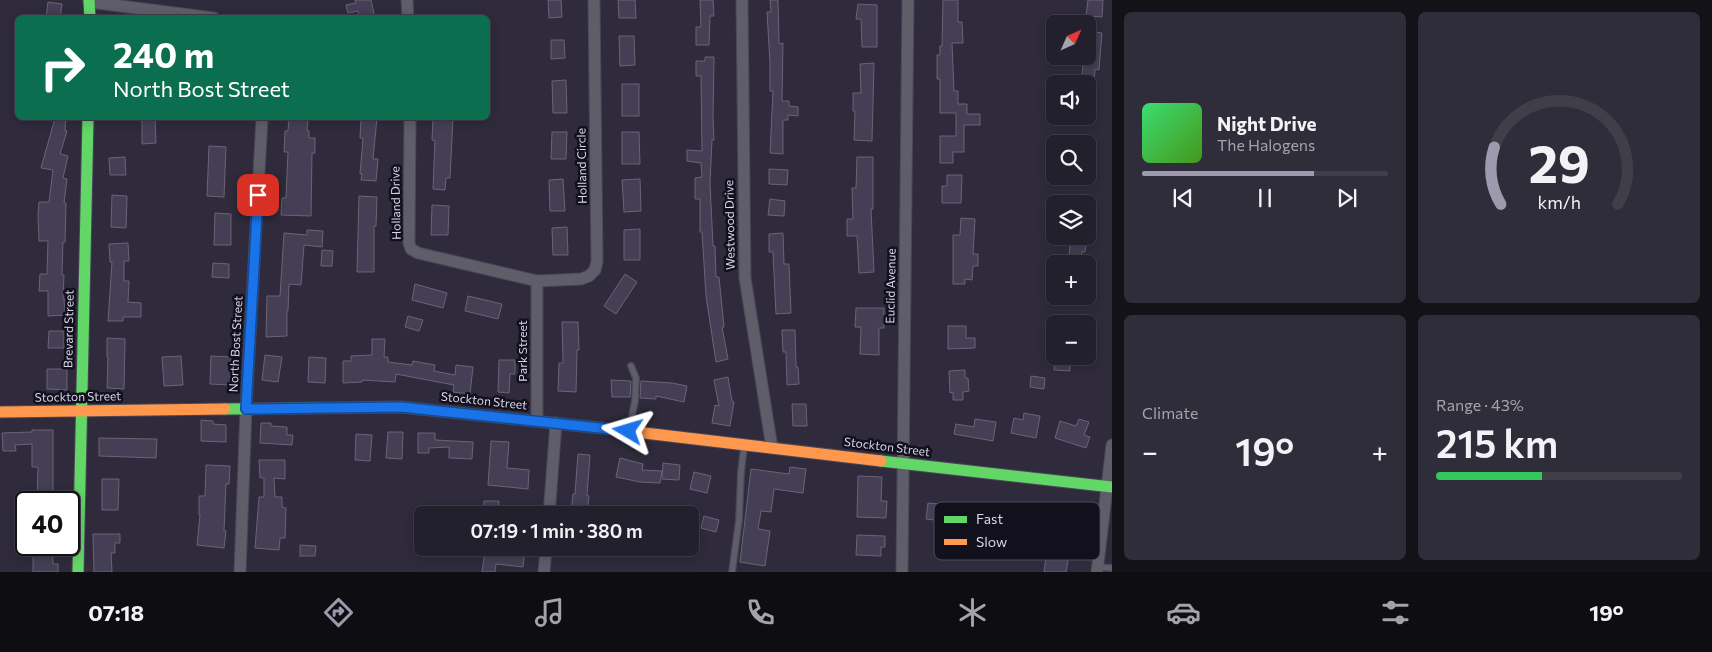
<!DOCTYPE html>
<meta charset="utf-8">
<style>
:root{--surface:#23202d;--page:#2f2d39;--text:#f1f3f6;--muted:#a3a3aa;--line:#403e49;--accent:#9e9aad}
body{margin:0;font-family:Commissioner,sans-serif;background:var(--page);color:var(--text);height:100vh;display:flex;flex-direction:column;font-size:19px;white-space:nowrap}
*{box-sizing:border-box;margin:0}
p{font-size:16px;color:var(--muted)}
.icon{flex:none;width:28px;height:28px;fill:none;stroke:currentColor;stroke-width:2;stroke-linecap:round;stroke-linejoin:round}
.map{position:relative;flex:1;overflow:hidden}
.side{display:flex;flex-direction:column;gap:12px;padding:12px;background:#131219;width:600px}
.side>*{flex:none}
.top-card{position:absolute;left:15px;top:15px;width:475px;height:105px;border-radius:8px;box-shadow:0 2px 12px #0003,0 0 0 1px var(--line);background:#0b6e4f;color:#fff;overflow:hidden}
.needle{width:32px;rotate:45deg}
.controls{position:absolute;left:1046px;top:15px;display:grid;gap:10px}
.controls a{display:grid;place-items:center;width:50px;height:50px;border-radius:8px;background:var(--surface);box-shadow:0 2px 12px #0003,0 0 0 1px var(--line);font-size:25px}
.speed{position:absolute;left:15px;top:491px;display:flex;gap:10px;font-size:25px;font-weight:700;text-align:center}
.speed>*{display:grid;place-content:center;width:65px;height:65px;border-radius:50%;background:var(--surface);box-shadow:0 2px 12px #0003,0 0 0 1px var(--line);line-height:1}
.speed .limit{border:2px solid #111;border-radius:8px;background:#fff;color:#111}
.pin{position:absolute;display:grid;place-items:center;width:42px;height:42px;color:#fff;margin:-21px;border-radius:10px;box-shadow:0 2px 8px #0006}
.me{position:absolute;width:55px;margin:-28px;rotate:277deg;stroke-linejoin:round;filter:drop-shadow(0 0 4px #0008)}
.turn{display:flex;align-items:center;gap:18px;height:105px;padding:0 15px;font-size:22px}
.turn .icon{width:65px;height:65px;stroke-width:2.5}
.turn b{display:block;font-size:35px;line-height:42px}
.big{font-size:38px;font-weight:600;line-height:1.1}
.side .widget{flex:1;display:flex;flex-direction:column;justify-content:center;gap:8px;min-width:0;padding:0 18px;border-radius:8px;background:var(--page)}
.side .dial{align-items:center;gap:0}
.dial svg{height:130px;overflow:visible;fill:none;stroke:var(--line);stroke-width:7;stroke-linecap:round;text-anchor:middle}
.dial text{fill:var(--text);stroke:none}
.song{display:flex;align-items:center;gap:15px}
.cover{width:60px;height:60px;border-radius:8px;background:linear-gradient(135deg,hsl(140 70% 55%),hsl(100 70% 35%))}
.played{height:5px;border-radius:2px;background:linear-gradient(90deg,var(--accent) 70%,var(--line) 70%)}
.keys{display:flex;justify-content:space-around;direction:ltr}
.heat{display:flex;justify-content:space-between;align-items:center;font-size:28px;direction:ltr}
.charge{height:8px;border-radius:4px;background:linear-gradient(90deg,#34c759 43%,var(--line) 0)}
.side .tiles{flex:1;display:grid;gap:12px;grid-template-columns:repeat(2,1fr)}
.trip{position:absolute;left:414px;top:506px;width:285px;height:50px;border-radius:8px;background:var(--surface);box-shadow:0 2px 12px #0003,0 0 0 1px var(--line);font-weight:600;line-height:50px;text-align:center}
.tab-bar{display:flex;height:80px;justify-content:space-around;align-items:center;background:#0e0d12;color:var(--muted)}
.tab-bar .icon{width:35px;height:35px}
.tab-bar .current{color:var(--accent)}
.tab-bar b{font-size:22px;color:var(--text)}
main{display:flex;flex:1;min-height:0}
.map>svg:first-child{display:block}
.building{fill:#443f55;stroke:#696575}
.lines{fill:none;stroke-linecap:round;stroke-linejoin:round}
.lane-casing{stroke:#4a4757;stroke-width:8}
.street-casing{stroke:#4a4757;stroke-width:13}
.fast-casing{stroke:#4a4757;stroke-width:13}
.slow-casing{stroke:#4a4757;stroke-width:13}
.lane{stroke:#5f5d6a;stroke-width:5.5}
.street{stroke:#5f5d6a;stroke-width:11}
.fast{stroke:#63d668;stroke-width:11}
.slow{stroke:#ff974d;stroke-width:11}
.route-casing{stroke:#114b97;stroke-width:12}
.route{stroke:#1a73e8;stroke-width:9}
.labels{text-anchor:middle;stroke-width:5;stroke-linejoin:round;paint-order:stroke}
.street-label{font-size:12px;fill:#d9d6ea;stroke:#13101e}
.key{fill:#13101e;stroke:#4e4b5b;stroke-width:1}
.key-label{font-size:14px;fill:#d9d6ea}
</style>
<main>
<div class="map">
<svg width="1112" height="572" viewBox="0 0 1112 572">
<rect width="100%" height="100%" fill="#2f2b3c"/>
<g class="building">
<polygon points="355,0 371,0 375,18 359,18 358,11 348,13 346,5 356,3"/>
<polygon points="548,0 561,0 562,17 549,18"/>
<polygon points="618,0 635,0 636,18 619,18"/>
<polygon points="700,0 713,0 714,16 710,16 709,45 696,45 696,27 701,27"/>
<polygon points="770,0 778,0 779,44 783,43 782,101 789,101 789,106 798,107 798,116 788,115 788,120 783,120 783,154 770,153 773,91 770,91 770,63 767,12 771,12"/>
<polygon points="943,0 958,0 958,22 962,22 963,43 952,43 954,91 958,91 958,104 967,104 967,114 980,114 980,125 964,125 964,152 953,152 953,163 940,163 940,136 956,136 956,113 940,113 940,79 937,79 937,55 940,55 940,46 942,46"/>
<polygon points="1088,0 1103,0 1102,17 1086,16"/>
<polygon points="48,2 62,4 60,18 46,18"/>
<polygon points="858,4 877,5 877,47 862,47 861,19 856,19"/>
<polygon points="1088,31 1102,33 1099,70 1095,69 1094,84 1081,84 1084,56 1088,56"/>
<polygon points="619,36 634,36 635,65 620,66"/>
<polygon points="551,40 564,40 565,58 551,59"/>
<polygon points="705,57 714,57 713,118 714,140 712,140 710,183 713,246 715,246 716,277 719,277 724,327 722,327 728,359 716,362 706,296 702,232 700,232 700,199 695,199 695,178 702,177 701,163 687,161 687,150 702,151 701,76 696,76 696,61 705,61"/>
<polygon points="874,63 872,141 854,140 855,111 853,111 853,93 861,93 860,64"/>
<polygon points="566,80 567,113 553,113 552,81"/>
<rect x="622" y="84" width="17" height="32"/>
<polygon points="55,118 66,118 65,131 67,131 60,154 68,156 63,178 67,179 64,203 66,203 65,242 63,242 62,275 64,275 63,298 64,298 65,315 48,316 48,291 39,291 40,274 47,274 48,241 39,241 38,215 39,202 49,202 53,170 41,168"/>
<polygon points="142,118 155,118 156,143 142,144"/>
<polygon points="289,118 308,118 307,131 309,131 309,138 315,138 315,153 312,153 311,216 281,215 282,198 286,198 288,152 284,152 285,131 288,131"/>
<polygon points="361,118 377,118 373,159 378,159 376,181 361,180 362,174 360,174 363,138 360,138"/>
<polygon points="433,118 453,118 450,178 446,178 445,190 433,189 435,141 432,140"/>
<polygon points="552,132 567,132 566,159 551,159"/>
<polygon points="622,132 639,132 640,164 622,164"/>
<polygon points="209,146 226,147 224,197 207,196"/>
<polygon points="125,157 126,175 110,175 109,158"/>
<polygon points="857,157 873,157 873,209 871,209 874,272 859,273 857,236 847,236 847,219 853,219 852,188 856,188"/>
<polygon points="769,169 788,170 787,185 769,184"/>
<polygon points="947,175 962,175 961,203 942,203 942,186 947,186"/>
<polygon points="563,179 565,211 550,211 549,180"/>
<polygon points="640,179 641,211 624,212 622,180"/>
<polygon points="112,195 127,196 126,228 111,227"/>
<polygon points="359,196 377,197 376,226 374,226 374,272 357,272"/>
<polygon points="770,199 785,201 784,216 768,215"/>
<polygon points="432,205 449,206 448,235 431,235"/>
<polygon points="215,213 231,214 231,245 214,245"/>
<polygon points="961,218 975,219 973,254 978,254 978,266 973,266 972,280 965,279 965,284 953,284 953,235 960,235"/>
<polygon points="567,227 568,255 553,255 552,228"/>
<polygon points="640,229 640,260 624,260 624,230"/>
<polygon points="307,230 323,231 322,247 304,245 301,285 289,284 288,311 287,311 287,336 266,337 267,296 280,296 284,233 307,235"/>
<polygon points="783,233 784,264 789,264 791,313 776,314 773,252 769,252 769,234"/>
<polygon points="1071,236 1087,236 1085,252 1082,252 1080,264 1068,264"/>
<polygon points="128,243 129,261 124,261 124,281 129,281 128,302 141,303 141,317 123,317 123,321 108,321 112,262 110,262 109,244"/>
<polygon points="322,250 333,251 332,266 321,266"/>
<polygon points="213,263 229,264 229,278 212,277"/>
<polygon points="625,274 637,282 616,314 604,306"/>
<polygon points="415,284 447,293 443,308 412,300"/>
<polygon points="468,296 502,304 498,319 465,311"/>
<polygon points="856,308 884,308 884,328 879,328 879,355 860,354 861,327 855,327"/>
<polygon points="408,316 423,320 419,331 405,327"/>
<polygon points="562,322 578,322 579,350 577,350 576,392 558,391 559,363 563,363"/>
<polygon points="948,326 966,326 966,338 975,338 975,348 948,349"/>
<polygon points="782,330 795,330 796,367 798,367 799,384 787,385 786,352 783,352"/>
<polygon points="49,331 64,331 64,348 48,348"/>
<polygon points="107,338 125,339 124,389 107,388 108,357 107,357"/>
<polygon points="372,339 385,339 384,357 388,357 388,362 412,365 413,361 435,365 434,371 455,375 456,365 473,367 470,394 453,392 454,385 396,374 395,382 362,380 362,382 343,383 343,361 351,361 351,356 372,355"/>
<polygon points="265,355 282,357 278,382 262,380"/>
<polygon points="181,356 183,385 164,386 162,357"/>
<polygon points="211,356 231,357 230,385 210,384"/>
<polygon points="1055,356 1070,356 1070,371 1054,370"/>
<polygon points="309,357 326,358 325,383 308,382"/>
<polygon points="499,360 515,360 515,374 510,374 509,393 498,392"/>
<polygon points="47,369 67,369 67,390 47,389"/>
<polygon points="965,370 965,378 968,378 969,391 963,392 963,400 953,400 953,392 950,393 949,371"/>
<polygon points="1031,376 1045,378 1044,389 1030,387"/>
<polygon points="728,377 732,401 734,402 730,426 712,423 715,405 719,406 714,380"/>
<polygon points="611,380 631,381 630,397 612,397"/>
<polygon points="641,381 672,383 687,386 684,402 656,396 656,399 640,398"/>
<polygon points="792,404 806,404 807,426 793,426"/>
<polygon points="1024,413 1040,416 1036,438 1011,433 1014,418 1023,420"/>
<polygon points="975,419 996,422 993,441 954,434 956,424 974,427"/>
<polygon points="1079,419 1089,422 1084,435 1090,437 1086,448 1055,438 1060,421 1076,426"/>
<polygon points="201,420 213,421 213,424 226,425 226,442 201,441"/>
<polygon points="261,423 271,423 271,426 287,427 287,435 293,435 292,445 260,443"/>
<polygon points="32,430 53,430 53,502 37,502 38,467 32,467 32,444 15,445 16,451 3,451 2,433 32,432"/>
<polygon points="388,432 403,432 402,459 386,458"/>
<polygon points="418,433 435,433 435,440 473,442 472,459 449,458 449,447 429,448 429,453 418,453"/>
<polygon points="356,434 372,435 370,461 355,460"/>
<polygon points="99,438 157,439 156,458 99,456"/>
<polygon points="491,441 509,442 507,468 529,470 528,489 488,485"/>
<polygon points="578,454 590,455 587,495 589,496 587,513 571,512 573,494 575,494"/>
<polygon points="620,458 643,464 642,470 662,471 660,483 640,482 616,477"/>
<polygon points="259,460 285,460 285,479 274,478 275,497 282,497 282,507 286,508 285,538 280,538 279,550 255,548 259,497 264,497 264,478 260,478"/>
<polygon points="663,463 680,465 679,480 662,479"/>
<polygon points="206,465 230,466 229,484 226,484 224,531 226,531 224,548 197,545 200,515 199,515 199,496 205,496"/>
<polygon points="790,467 806,469 803,493 774,489 771,512 761,511 758,529 770,531 765,566 740,562 751,469 789,474"/>
<polygon points="694,472 711,476 707,493 690,489"/>
<polygon points="858,476 882,477 881,501 887,501 886,518 857,517"/>
<polygon points="102,479 119,479 118,510 102,510"/>
<polygon points="484,501 499,501 498,515 483,515"/>
<polygon points="928,503 976,508 977,505 996,507 995,515 1036,519 1035,536 1002,533 1003,528 926,519"/>
<polygon points="704,516 719,520 716,532 701,528"/>
<polygon points="93,534 120,534 120,543 115,543 115,553 111,553 112,572 94,572"/>
<polygon points="857,535 885,536 885,547 881,547 881,556 856,555"/>
<polygon points="27,545 52,545 53,564 58,564 58,572 33,572 33,554 27,554"/>
<polygon points="300,545 316,546 315,556 300,556"/>
<polygon points="497,548 525,550 523,567 496,564 495,572 482,572 485,552 497,554"/>
<polygon points="1047,549 1059,551 1058,559 1068,560 1066,572 1044,572"/>
</g>
<g class="lines">
<defs>
<g id="lane">
<polyline points="629,430 635,401 636,378 631,366"/>
<polyline points="1097,567 1112,568"/>
<polyline points="732,572 739,520 741,472 744,447"/>
</g>
<g id="street">
<polyline points="407,0 408,18"/>
<polyline points="742,0 745,278 772,448"/>
<polyline points="89,2 214,18"/>
<polyline points="410,118 409,243 411,249 418,253 537,281 581,279 589,276 595,270 597,261 594,0"/>
<polyline points="537,281 537,421"/>
<polyline points="549,515 556,423"/>
<polyline points="240,572 246,409 262,118"/>
<polyline points="544,572 546,548"/>
<polyline points="902,572 908,0"/>
<polyline points="1097,572 1112,445"/>
</g>
<g id="fast">
<polyline points="89,0 90,18"/>
<polyline points="225,409 401,407 619,430"/>
<polyline points="881,461 1112,487"/>
<polyline points="78,572 88,118"/>
</g>
<g id="slow">
<polyline points="0,412 225,409"/>
<polyline points="619,430 881,461"/>
</g>
</defs>
<use href="#lane" class="lane-casing"/>
<use href="#street" class="street-casing"/>
<use href="#fast" class="fast-casing"/>
<use href="#slow" class="slow-casing"/>
<use href="#lane" class="lane"/>
<use href="#street" class="street"/>
<use href="#fast" class="fast"/>
<use href="#slow" class="slow"/>
</g>
<g class="lines">
<defs>
<polyline id="route" points="258,195 246,409 401,407 628,431"/>
</defs>
<use href="#route" class="route-casing"/>
<use href="#route" class="route"/>
</g>
<g class="labels">
<g class="street-label">
<text transform="translate(582 166) rotate(-91)" y="4">Holland Circle</text>
<text transform="translate(396 203) rotate(-91)" y="4">Holland Drive</text>
<text transform="translate(730 225) rotate(-91)" y="4">Westwood Drive</text>
<text transform="translate(891 286) rotate(-89)" y="4">Euclid Avenue</text>
<text transform="translate(69 329) rotate(-89)" y="4">Brevard Street</text>
<text transform="translate(236 344) rotate(-87)" y="4">North Bost Street</text>
<text transform="translate(523 351) rotate(-90)" y="4">Park Street</text>
<text transform="translate(78 397) rotate(-1)" y="4">Stockton Street</text>
<text transform="translate(484 401) rotate(6)" y="4">Stockton Street</text>
<text transform="translate(887 447) rotate(7)" y="4">Stockton Street</text>
</g>
</g>
<rect x="934" y="502" width="166" height="58" rx="8" class="key"/>
<rect x="944" y="516" width="23" height="7" fill="#63d668"/>
<rect x="944" y="539" width="23" height="6" fill="#ff974d"/>
<g class="key-label">
<text x="976" y="524">Fast</text>
<text x="976" y="547">Slow</text>
</g>
</svg>
<div class="controls">
<a><svg class="needle" viewBox="-14 -14 28 28"><path d="M0-13l5 13h-10z" fill="#e53935"/><path d="M0 13l5-13h-10z" fill="#a3a3aa"/></svg></a>
<a><svg class="icon" aria-label="sound" viewBox="0 0 24 24"><path d="M4 9h4l5-4v14l-5-4H4zM17 9q2 3 0 6"/></svg></a>
<a><svg class="icon" aria-label="search" viewBox="0 0 24 24"><circle cx="10" cy="10" r="6"/><path d="M15 15l6 6"/></svg></a>
<a><svg class="icon" aria-label="layers" viewBox="0 0 24 24"><path d="M12 4l9 5-9 5-9-5zM3 14l9 5 9-5"/></svg></a>
<a>+</a>
<a>−</a>
</div>
<div class="speed"><div class="limit">40</div></div>
<div class="pin" style="left:258px;top:195px;background:#d93025"><svg class="icon" aria-label="arrive" viewBox="0 0 24 24"><path d="M6 21V4h12l-3 4 3 4H6"/></svg></div>
<svg class="me" style="left:628px;top:431px" viewBox="-20 -20 40 40"><path d="M0-17L14 15 0 8-14 15z" fill="#1a73e8" stroke="#fff" stroke-width="4"/></svg>
<div class="trip">07:19 · 1 min · 380 m</div>
<div class="top-card">
<div class="turn"><svg class="icon" aria-label="right" viewBox="0 0 24 24"><path d="M7 20v-9h11M14 6l5 5-5 5"/></svg><div><b>240 m</b>North Bost Street</div></div>
</div>
</div>
<section class="side">
<div class="tiles">
<div class="widget">
<div class="song"><i class="cover"></i><div><b>Night Drive</b><p>The Halogens</p></div></div>
<div class="played"></div>
<div class="keys"><svg class="icon" aria-label="previous" viewBox="0 0 24 24"><path d="M18 5L8 12l10 7zM5 5v14"/></svg><svg class="icon" aria-label="pause" viewBox="0 0 24 24"><path d="M8 5v14M16 5v14"/></svg><svg class="icon" aria-label="next" viewBox="0 0 24 24"><path d="M6 5l10 7-10 7zM19 5v14"/></svg></div>
</div>
<div class="widget dial"><svg viewBox="0 0 100 80">
<path d="M14 69A42 42 0 1 1 86 69"/>
<path d="M14 69A42 42 0 0 1 10 34" stroke="#9e9aad"/>
<text x="50" y="56" font-size="32" font-weight="700">29</text>
<text x="50" y="72" font-size="11">km/h</text>
</svg></div>
<div class="widget"><p>Climate</p>
<div class="heat"><a>−</a><b class="big">19°</b><a>+</a></div>
</div>
<div class="widget"><p>Range · 43%</p><b class="big">215 km</b><div class="charge"></div></div>
</div>
</section>
</main>
<nav class="tab-bar">
<b>07:18</b>
<svg class="icon current" aria-label="directions" viewBox="0 0 24 24"><path d="M12 3l9 9-9 9-9-9zM9 14v-3h6M13 9l2 2-2 2"/></svg>
<svg class="icon" aria-label="music" viewBox="0 0 24 24"><path d="M9 18V5l10-2v13"/><circle cx="6" cy="18" r="3"/><circle cx="16" cy="16" r="3"/></svg>
<svg class="icon" aria-label="phone" viewBox="0 0 24 24"><path d="M5 4h4l2 5-3 2q2 4 5 5l2-3 5 2v4C11 20 4 13 5 4z"/></svg>
<svg class="icon" aria-label="climate" viewBox="0 0 24 24"><path d="M12 3v18M4 7l16 10M4 17L20 7"/></svg>
<svg class="icon" aria-label="car" viewBox="0 0 24 24"><path d="M5 17H2v-5l4-1 3-4h7l3 4 3 1v5h-3M9 17h6M6 11h13"/><circle cx="7" cy="17" r="2"/><circle cx="17" cy="17" r="2"/></svg>
<svg class="icon" aria-label="filters" viewBox="0 0 24 24"><path d="M4 7h16M4 17h16"/><circle cx="9" cy="7" r="2"/><circle cx="15" cy="17" r="2"/></svg>
<b>19°</b>
</nav>
